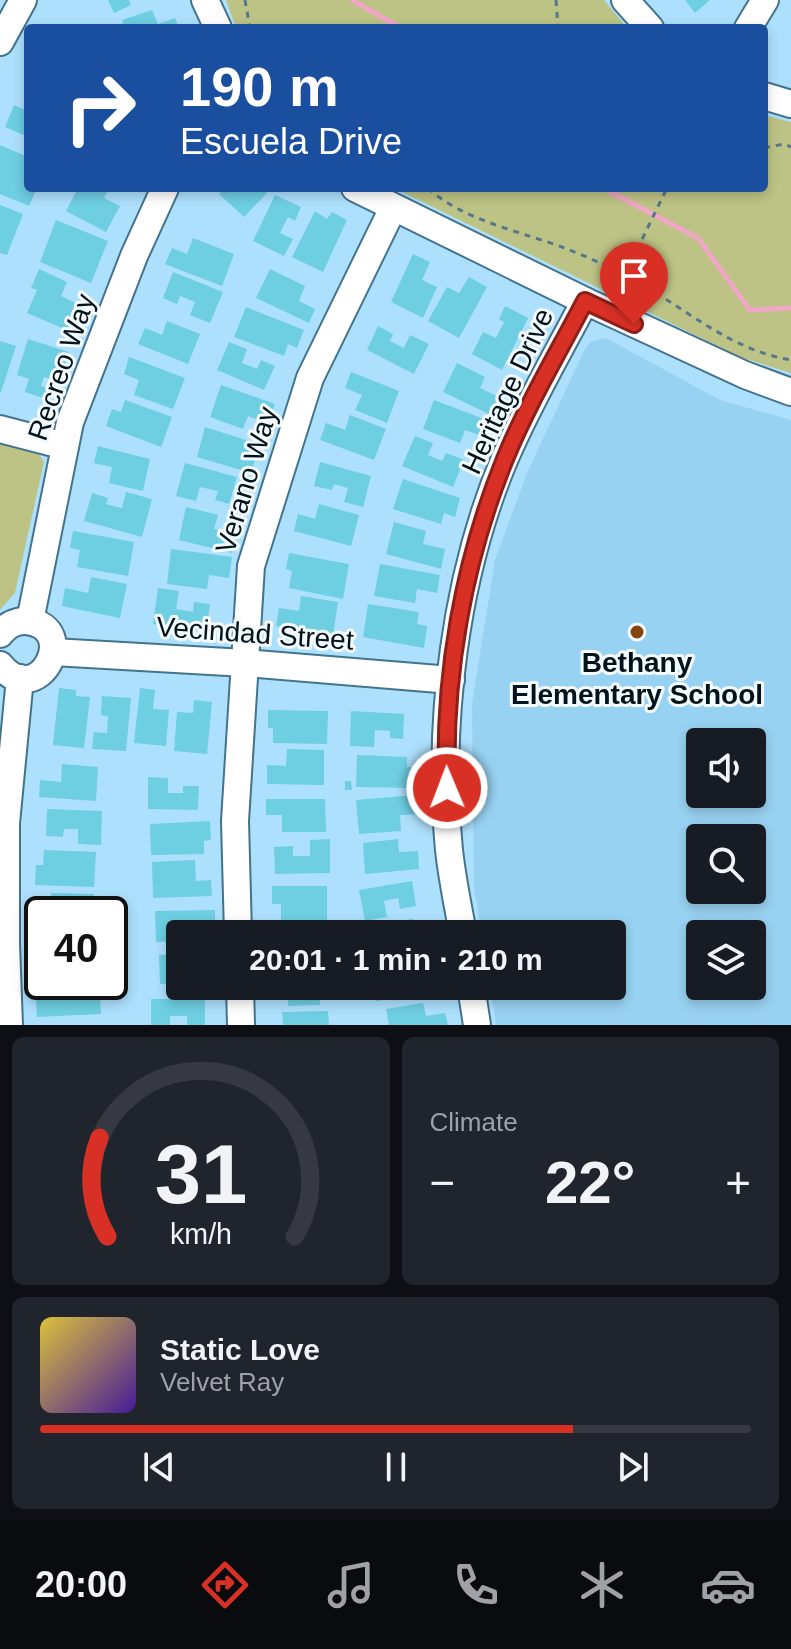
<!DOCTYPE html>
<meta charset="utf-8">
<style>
:root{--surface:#171b24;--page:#20242c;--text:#f1f3f6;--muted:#9ea1a6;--line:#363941;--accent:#d93025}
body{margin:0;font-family:Arial,sans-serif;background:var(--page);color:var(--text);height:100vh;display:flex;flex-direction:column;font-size:30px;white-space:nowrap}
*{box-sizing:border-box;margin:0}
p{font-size:26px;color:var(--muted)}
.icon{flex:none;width:44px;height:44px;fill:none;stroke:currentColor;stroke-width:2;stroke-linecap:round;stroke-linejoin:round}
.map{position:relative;height:1025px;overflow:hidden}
.side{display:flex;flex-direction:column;gap:12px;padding:12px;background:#0d0f14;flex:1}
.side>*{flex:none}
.top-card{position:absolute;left:24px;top:24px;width:744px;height:168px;border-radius:8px;box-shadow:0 4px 12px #0003;background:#1a4fa0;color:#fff;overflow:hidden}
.controls{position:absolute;left:686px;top:728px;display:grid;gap:16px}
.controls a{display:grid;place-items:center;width:80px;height:80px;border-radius:8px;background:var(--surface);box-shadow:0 4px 12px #0003;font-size:40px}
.speed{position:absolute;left:24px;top:896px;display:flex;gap:16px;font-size:40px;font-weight:700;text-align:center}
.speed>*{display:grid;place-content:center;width:104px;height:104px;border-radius:50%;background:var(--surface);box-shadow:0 4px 12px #0003;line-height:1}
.speed .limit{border:4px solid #111;border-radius:12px;background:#fff;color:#111}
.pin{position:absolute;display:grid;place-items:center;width:68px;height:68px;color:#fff;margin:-82px -34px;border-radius:50% 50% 50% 0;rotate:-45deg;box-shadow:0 0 8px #0007}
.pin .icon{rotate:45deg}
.me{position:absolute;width:88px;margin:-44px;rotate:359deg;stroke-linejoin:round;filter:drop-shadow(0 0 6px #0008)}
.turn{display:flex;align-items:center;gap:28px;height:168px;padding:0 24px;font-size:36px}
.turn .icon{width:104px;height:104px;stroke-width:2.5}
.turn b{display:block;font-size:56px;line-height:68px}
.big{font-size:60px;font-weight:800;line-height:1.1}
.side .tile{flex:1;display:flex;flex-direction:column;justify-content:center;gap:12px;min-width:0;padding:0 28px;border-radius:12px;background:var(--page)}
.side .dial{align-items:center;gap:0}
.dial svg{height:208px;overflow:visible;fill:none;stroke:var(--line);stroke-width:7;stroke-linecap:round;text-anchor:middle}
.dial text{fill:var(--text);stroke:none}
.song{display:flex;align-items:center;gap:24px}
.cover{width:96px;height:96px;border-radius:12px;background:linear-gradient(135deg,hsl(50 70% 55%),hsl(260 70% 35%))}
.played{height:8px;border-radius:4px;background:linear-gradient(90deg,var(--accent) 75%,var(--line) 75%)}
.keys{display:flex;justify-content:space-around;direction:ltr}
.heat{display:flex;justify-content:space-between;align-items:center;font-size:44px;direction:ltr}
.side .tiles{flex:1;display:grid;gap:12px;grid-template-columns:1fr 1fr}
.tile:last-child{grid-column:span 2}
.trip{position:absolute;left:166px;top:920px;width:460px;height:80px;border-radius:8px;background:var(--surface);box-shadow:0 4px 12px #0003;font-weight:800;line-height:80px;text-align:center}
.tabs{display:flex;height:128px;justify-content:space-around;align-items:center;background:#090b0e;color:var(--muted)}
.tabs .icon{width:56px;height:56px}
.tabs .on{color:var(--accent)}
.tabs b{font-size:36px;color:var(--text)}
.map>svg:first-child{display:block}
.built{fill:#98d2f2;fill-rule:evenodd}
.green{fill:#bdc385}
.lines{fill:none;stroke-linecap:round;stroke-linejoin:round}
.stream{stroke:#f0a6c5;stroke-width:5}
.building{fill:#6ecee2}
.minor-casing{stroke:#43738d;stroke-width:30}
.path{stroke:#56788b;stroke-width:3;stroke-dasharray:6 6;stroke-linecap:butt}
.minor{stroke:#fff;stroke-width:26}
.route-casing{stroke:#8d1f18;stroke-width:20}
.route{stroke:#d93025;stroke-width:14}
.poi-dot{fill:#84430f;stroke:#f5fafd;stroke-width:3}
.labels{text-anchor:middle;stroke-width:6;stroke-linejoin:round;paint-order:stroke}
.street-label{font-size:28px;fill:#01131c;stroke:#f5fafd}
.poi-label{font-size:28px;font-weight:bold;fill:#01131c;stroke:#f5fafd}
</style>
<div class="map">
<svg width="791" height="1025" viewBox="0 0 791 1025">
<rect width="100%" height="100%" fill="#ade0fd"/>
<path class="built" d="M606,338L720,400L791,420V1025H496L490,986H612V934H482L474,888L472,704L495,560L527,473L584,351L590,342ZM700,742H752V794H700ZM700,838H752V890H700ZM700,934H752V986H700Z"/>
<g class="green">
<polygon points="226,0 604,0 627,28 236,28"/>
<polygon points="764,115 791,122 791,373 740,357 394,188 764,188"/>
<polygon points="0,441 38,452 44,462 15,593 0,610"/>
</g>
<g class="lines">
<g class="stream">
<polyline points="352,0 401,28"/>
<polyline points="603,188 698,238 750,310 791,308"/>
</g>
</g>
<g class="building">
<polygon points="108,0 129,0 131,5 114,13"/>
<polygon points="685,0 710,0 695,13"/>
<polygon points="152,10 158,24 175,18 179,28 125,28 122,20"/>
<polygon points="14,105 28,111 25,119 28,120 28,137 5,127"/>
<polygon points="0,145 28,157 28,188 37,188 29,206 0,194"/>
<polygon points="78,188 109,188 104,198 120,206 106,232 66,211"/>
<polygon points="225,188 262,188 267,193 244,217 219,194"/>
<polygon points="275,195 301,207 295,221 288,217 280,233 293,239 284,256 253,241"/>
<polygon points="0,205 23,214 7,255 0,253"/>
<polygon points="315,211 327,219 332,212 347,220 323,272 292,257"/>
<polygon points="56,220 108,241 91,283 40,262"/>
<polygon points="193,238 234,254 222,286 165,264 172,248 187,254"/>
<polygon points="413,254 430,262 422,280 437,287 423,318 391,302"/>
<polygon points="39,269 67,282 61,296 80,305 69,331 27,313 37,290 31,288"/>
<polygon points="270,269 305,286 299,301 315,309 309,323 256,298"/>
<polygon points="173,272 223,292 210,323 190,315 195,302 180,296 177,304 163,298"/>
<polygon points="469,277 487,287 459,338 428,321 447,287 459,293"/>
<polygon points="505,306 528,318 502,370 472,354 483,332 496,338 504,322 499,319"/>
<polygon points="246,307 304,330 297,348 288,344 284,356 234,337"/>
<polygon points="167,321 200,334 188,364 138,344 145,328 162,335"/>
<polygon points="378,326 393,334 390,341 404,348 410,335 429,344 414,374 367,350"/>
<polygon points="28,339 69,352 60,381 44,377 41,386 49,389 46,399 25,392 29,379 17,375"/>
<polygon points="0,341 16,346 1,392 0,392"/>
<polygon points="229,342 247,349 242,363 257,369 261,360 275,366 264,390 217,370"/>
<polygon points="129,357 185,378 173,409 134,395 139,380 124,374"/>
<polygon points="457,363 485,377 480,388 501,398 493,416 443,392"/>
<polygon points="351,372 399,391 387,423 355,410 362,395 345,388"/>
<polygon points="221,385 275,404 268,423 248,416 243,429 210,417"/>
<polygon points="125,400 172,417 161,447 106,426 112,409 121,412"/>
<polygon points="434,400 489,421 484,437 465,430 460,443 423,429"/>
<polygon points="350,415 386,429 374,460 320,440 326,423 345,430"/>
<polygon points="205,427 252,442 249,452 257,454 251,473 197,457"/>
<polygon points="415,436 433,443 428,455 442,461 446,453 464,460 453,487 402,466"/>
<polygon points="98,446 150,459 143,491 109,483 112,467 94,463"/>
<polygon points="320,462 371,476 363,507 344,502 348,488 334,484 332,490 314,486"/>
<polygon points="185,463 237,477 229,504 215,500 218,491 200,487 196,501 176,496"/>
<polygon points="403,479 460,498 455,517 444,513 441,524 393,509"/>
<polygon points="126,492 152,499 142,537 84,521 92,493 108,498 106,504 122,508"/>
<polygon points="319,504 359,515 351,546 294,531 298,514 315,519"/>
<polygon points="186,507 218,515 214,529 236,534 232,553 179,540"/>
<polygon points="394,522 426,531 423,544 445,549 441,569 386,554"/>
<polygon points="73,531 134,542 128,576 77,567 80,550 70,548"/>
<polygon points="171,549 232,557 229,578 209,575 207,589 167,584"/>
<polygon points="289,553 349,564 343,599 289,588 292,571 286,569"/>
<polygon points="380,564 440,575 437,593 417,589 415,603 374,596"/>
<polygon points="91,577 127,584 120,618 62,606 65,588 88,593"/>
<polygon points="158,588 179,591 176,609 193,612 194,602 210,604 206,631 153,624"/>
<polygon points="301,596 338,602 333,636 276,626 279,608 299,611"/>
<polygon points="368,604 419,612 417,624 427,626 424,648 363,637"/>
<polygon points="59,688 76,690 76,696 90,697 84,748 53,745"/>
<polygon points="140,688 155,690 153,709 169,710 166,746 134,743"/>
<polygon points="102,696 131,698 126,751 92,749 94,732 107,733 108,716 101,715"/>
<polygon points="194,700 212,702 207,754 174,751 177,712 193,713"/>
<polygon points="268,710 328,711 327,744 273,743 273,728 268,728"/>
<polygon points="351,711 404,714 403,739 390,738 390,731 375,730 374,747 350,746"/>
<polygon points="287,749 324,750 324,785 267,784 267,765 286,766"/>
<polygon points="357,755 407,757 407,767 416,767 415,788 356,787"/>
<polygon points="62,764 98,767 96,801 39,797 40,780 61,782"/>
<polygon points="148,777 168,778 168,793 183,793 183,786 199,786 198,810 148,809"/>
<polygon points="345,781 351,781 352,790 345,790"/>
<polygon points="417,795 418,814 400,815 401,831 359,834 356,800"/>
<polygon points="266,799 325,799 326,832 282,832 282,815 266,815"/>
<polygon points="47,809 102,811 101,845 78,844 78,829 64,829 63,837 46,836"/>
<polygon points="210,821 211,840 204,841 204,854 151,855 150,824"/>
<polygon points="330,839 330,873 275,874 274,847 293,846 293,856 310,856 310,840"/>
<polygon points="398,839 399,852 418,851 419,869 365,874 363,843"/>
<polygon points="44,850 96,852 94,887 35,885 36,865 43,865"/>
<polygon points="195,860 196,881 211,880 212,896 153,898 152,862"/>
<polygon points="412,881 416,906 400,909 398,898 384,901 387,917 365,921 359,890"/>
<polygon points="272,886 327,886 327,922 281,922 281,904 272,904"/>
<polygon points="51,893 94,894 94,914 42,914 42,928 37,928 38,911 51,911"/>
<polygon points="215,910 215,929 191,929 191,934 180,934 180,941 156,942 155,911"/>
<polygon points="413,919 415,934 372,934 371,925"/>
<polygon points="325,927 325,934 272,934 272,928"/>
<polygon points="180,954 180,984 160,984 159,955"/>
<polygon points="44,982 99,982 101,1014 37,1017 36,999 45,998"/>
<polygon points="267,986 320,986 320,1005 288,1006 288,992 267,992"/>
<polygon points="373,986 426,986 427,992 376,1001"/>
<polygon points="151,999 205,999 205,1025 187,1025 187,1016 170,1016 170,1025 151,1025"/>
<polygon points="423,1003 426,1016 445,1013 448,1025 389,1025 386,1009"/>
<polygon points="328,1011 329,1025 283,1025 282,1012"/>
</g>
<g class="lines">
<defs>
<g id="minor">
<polyline points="205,0 218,28"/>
<polyline points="625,0 650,28"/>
<polyline points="748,28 765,0"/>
<polyline points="0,42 23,0"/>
<polyline points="764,96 791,104"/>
<polyline points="355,188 585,301 745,375 791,392"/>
<polyline points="0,429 65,446"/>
<polyline points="30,621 70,422 134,256 165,188"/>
<path d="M0,634C6,626 16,620 27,621C82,628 38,712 0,665"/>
<polyline points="53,652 245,663 451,680"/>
<polyline points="238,934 235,821 251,566 310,378 393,208"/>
<path d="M463,934C458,906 452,878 449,850C437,722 455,576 505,458C528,404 558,353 585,301"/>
<polyline points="240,986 241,1025"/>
<polyline points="471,986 477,1025"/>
<polyline points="9,1025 6,944 6,823 20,678"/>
</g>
</defs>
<use href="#minor" class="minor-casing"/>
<g class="path">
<polyline points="245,0 250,28"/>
<polyline points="556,0 558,28"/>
<polyline points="764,148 784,144 791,147"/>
<path d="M428,188C463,221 524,232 567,249C607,264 646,286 681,309C716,332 749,353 791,360"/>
<polyline points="616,293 667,188"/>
</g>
<use href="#minor" class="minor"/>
</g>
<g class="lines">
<defs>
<path id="route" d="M447,788C443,677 463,562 505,459C527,405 558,353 585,301L634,324"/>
</defs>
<use href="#route" class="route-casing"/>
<use href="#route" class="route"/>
</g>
<circle class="poi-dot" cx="637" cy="632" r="8"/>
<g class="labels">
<g class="street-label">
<text transform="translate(61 367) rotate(-71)" y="10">Recreo Way</text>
<text transform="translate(507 391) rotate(-65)" y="10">Heritage Drive</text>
<text transform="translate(246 480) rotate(-73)" y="10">Verano Way</text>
<text transform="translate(255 633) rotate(4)" y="10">Vecindad Street</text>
</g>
<g class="poi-label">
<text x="637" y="672">Bethany<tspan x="637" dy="32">Elementary School</tspan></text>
</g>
</g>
</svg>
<div class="controls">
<a><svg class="icon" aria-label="sound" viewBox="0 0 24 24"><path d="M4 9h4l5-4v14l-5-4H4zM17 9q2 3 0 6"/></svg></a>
<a><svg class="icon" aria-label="search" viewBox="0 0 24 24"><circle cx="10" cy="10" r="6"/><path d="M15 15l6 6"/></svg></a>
<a><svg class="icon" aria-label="layers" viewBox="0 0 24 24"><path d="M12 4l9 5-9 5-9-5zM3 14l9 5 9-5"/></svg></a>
</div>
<div class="speed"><div class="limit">40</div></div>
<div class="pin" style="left:634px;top:324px;background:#d93025"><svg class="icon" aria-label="arrive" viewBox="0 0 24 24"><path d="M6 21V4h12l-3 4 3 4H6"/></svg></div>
<svg class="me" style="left:447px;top:788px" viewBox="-20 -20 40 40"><circle r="17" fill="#d93025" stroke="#fff" stroke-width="3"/><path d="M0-11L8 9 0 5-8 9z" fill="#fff"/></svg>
<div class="trip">20:01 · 1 min · 210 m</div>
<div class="top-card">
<div class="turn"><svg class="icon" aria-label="right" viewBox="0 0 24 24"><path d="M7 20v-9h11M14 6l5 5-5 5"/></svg><div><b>190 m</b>Escuela Drive</div></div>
</div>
</div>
<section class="side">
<div class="tiles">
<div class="tile dial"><svg viewBox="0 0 100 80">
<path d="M14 69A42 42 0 1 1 86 69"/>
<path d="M14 69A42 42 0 0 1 11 31" stroke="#d93025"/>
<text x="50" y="56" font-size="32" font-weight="700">31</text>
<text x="50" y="72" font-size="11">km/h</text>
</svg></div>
<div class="tile"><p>Climate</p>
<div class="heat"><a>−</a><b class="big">22°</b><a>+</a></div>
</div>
<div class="tile">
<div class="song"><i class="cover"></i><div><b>Static Love</b><p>Velvet Ray</p></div></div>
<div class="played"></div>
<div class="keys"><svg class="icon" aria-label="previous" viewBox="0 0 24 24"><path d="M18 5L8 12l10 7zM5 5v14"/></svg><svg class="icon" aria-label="pause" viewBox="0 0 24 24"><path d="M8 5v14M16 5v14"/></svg><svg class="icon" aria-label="next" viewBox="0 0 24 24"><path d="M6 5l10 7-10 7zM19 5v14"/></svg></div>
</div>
</div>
</section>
<nav class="tabs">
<b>20:00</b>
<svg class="icon on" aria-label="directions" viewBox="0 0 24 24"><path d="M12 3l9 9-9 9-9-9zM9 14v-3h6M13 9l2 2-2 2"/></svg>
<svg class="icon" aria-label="music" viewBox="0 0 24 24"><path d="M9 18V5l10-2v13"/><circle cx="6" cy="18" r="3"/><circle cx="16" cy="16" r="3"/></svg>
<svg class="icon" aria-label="phone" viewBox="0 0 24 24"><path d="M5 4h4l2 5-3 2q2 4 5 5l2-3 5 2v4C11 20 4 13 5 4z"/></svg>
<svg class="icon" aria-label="climate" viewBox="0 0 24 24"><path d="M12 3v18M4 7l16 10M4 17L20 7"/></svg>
<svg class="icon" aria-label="car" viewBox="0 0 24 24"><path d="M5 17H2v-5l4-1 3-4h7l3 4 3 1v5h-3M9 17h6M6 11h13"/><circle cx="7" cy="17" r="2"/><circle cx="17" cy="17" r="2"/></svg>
</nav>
